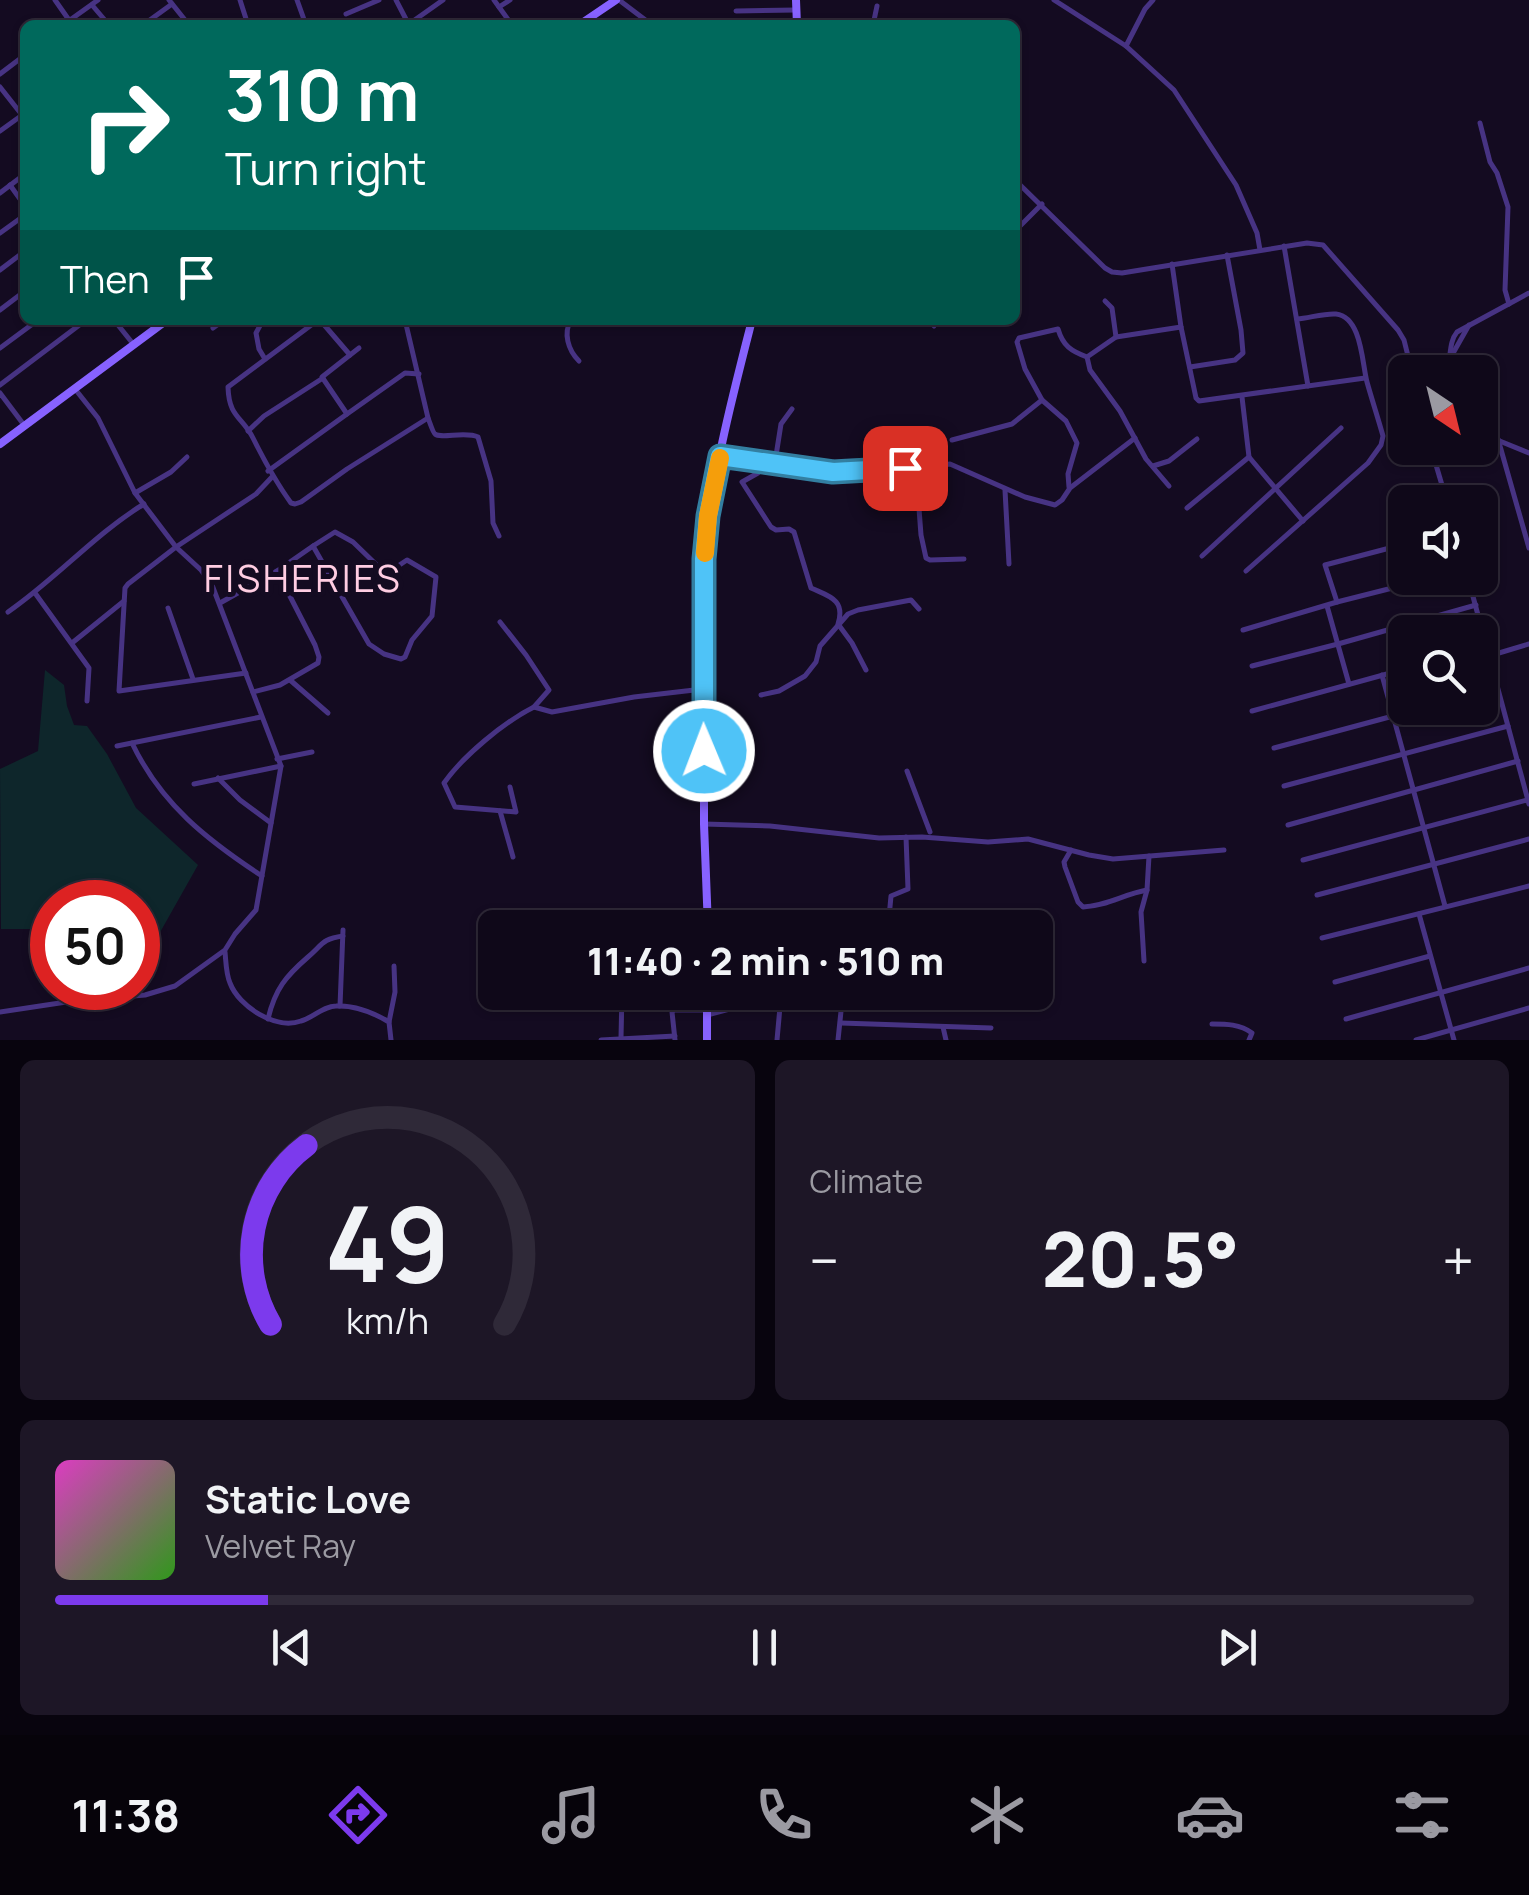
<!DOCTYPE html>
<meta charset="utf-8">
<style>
:root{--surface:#0f0819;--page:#1d1626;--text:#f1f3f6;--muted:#9b9aa2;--line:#2f2938;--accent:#7c3aed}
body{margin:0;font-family:Manrope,sans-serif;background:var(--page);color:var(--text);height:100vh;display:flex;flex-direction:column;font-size:38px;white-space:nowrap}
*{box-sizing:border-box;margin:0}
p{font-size:32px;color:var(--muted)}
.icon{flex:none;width:55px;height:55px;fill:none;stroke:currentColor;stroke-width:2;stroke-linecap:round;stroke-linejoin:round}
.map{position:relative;height:1040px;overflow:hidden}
.panel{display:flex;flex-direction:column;gap:20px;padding:20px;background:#08040e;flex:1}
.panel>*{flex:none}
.banner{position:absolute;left:20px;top:20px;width:1000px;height:305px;border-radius:15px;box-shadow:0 2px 8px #0004,0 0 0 2px var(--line);background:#00695c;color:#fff;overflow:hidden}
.needle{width:65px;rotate:145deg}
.controls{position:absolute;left:1388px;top:355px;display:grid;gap:20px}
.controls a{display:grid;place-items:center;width:110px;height:110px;border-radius:15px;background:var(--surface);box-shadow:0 2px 8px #0004,0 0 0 2px var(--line);font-size:50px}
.speed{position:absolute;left:30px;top:880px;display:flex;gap:20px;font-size:50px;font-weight:700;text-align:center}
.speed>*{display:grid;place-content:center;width:130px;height:130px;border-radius:50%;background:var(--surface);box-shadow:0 2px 8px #0004,0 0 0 2px var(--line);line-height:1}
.speed .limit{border:15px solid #d22;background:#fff;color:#111}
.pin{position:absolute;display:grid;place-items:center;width:85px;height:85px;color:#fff;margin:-42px;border-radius:20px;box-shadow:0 5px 15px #0006}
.me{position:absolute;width:110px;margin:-55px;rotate:359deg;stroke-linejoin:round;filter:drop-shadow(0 0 8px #0008)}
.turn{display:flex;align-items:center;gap:35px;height:210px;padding:0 40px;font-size:45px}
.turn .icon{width:130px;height:130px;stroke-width:2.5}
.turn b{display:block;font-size:70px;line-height:85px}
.then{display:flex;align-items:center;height:95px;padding:0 40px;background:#0003;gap:20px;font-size:38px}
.big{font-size:75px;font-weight:800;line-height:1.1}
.panel .card{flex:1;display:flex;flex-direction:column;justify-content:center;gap:15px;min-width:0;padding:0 35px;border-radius:15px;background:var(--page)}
.panel .dial{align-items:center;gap:0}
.dial svg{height:260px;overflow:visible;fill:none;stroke:var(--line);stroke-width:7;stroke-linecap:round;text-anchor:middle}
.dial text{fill:var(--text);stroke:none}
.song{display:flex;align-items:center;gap:30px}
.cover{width:120px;height:120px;border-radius:15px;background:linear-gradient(135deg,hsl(310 70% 55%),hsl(110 70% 35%))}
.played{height:10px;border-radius:5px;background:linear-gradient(90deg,var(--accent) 15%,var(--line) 15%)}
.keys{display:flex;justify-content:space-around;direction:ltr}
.heat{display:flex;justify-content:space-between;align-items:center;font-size:55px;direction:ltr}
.panel .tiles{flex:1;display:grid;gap:20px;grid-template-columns:1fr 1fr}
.card:last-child{grid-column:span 2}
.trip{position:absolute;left:478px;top:910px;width:575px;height:100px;border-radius:15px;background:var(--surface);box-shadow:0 2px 8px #0004,0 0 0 2px var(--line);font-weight:800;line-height:100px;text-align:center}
.tab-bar{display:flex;height:160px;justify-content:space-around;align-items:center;background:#06030a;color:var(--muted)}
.tab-bar .icon{width:70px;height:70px}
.tab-bar .selected{color:var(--accent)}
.tab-bar b{font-size:45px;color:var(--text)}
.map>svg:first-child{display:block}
.green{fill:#0e262b}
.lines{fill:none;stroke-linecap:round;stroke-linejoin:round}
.street{stroke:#473383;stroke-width:5}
.secondary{stroke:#8762ff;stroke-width:8}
.route-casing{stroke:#337fa1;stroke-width:25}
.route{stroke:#4fc3f7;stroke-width:18}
.slow{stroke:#f59e0b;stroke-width:18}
.labels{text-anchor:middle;stroke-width:10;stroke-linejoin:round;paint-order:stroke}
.neighbourhood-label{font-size:38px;letter-spacing:2.5px;fill:#ffcde2;stroke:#140b21}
</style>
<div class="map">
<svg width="1529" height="1040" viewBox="0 0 1529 1040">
<rect width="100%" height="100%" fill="#140b21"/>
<polygon class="green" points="45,670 64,685 67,706 74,725 87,726 107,754 136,808 198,865 154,943 138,946 138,902 52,902 52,929 1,929 0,769 38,751"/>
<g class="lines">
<g class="street">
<polyline points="55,0 69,20"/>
<polyline points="169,0 189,25"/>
<polyline points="240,0 248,25"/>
<polyline points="297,0 306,25"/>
<polyline points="396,0 409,25"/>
<polyline points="494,0 512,25"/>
<polyline points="619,0 652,25"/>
<polyline points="1054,0 1126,46 1174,90 1236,185 1257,233 1260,250"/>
<polyline points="92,5 109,25"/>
<polyline points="499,7 510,0"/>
<polyline points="736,11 796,10"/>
<polyline points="346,14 379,0"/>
<polyline points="409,24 443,0"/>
<polyline points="63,25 98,0"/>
<polyline points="143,25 172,4"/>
<polyline points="873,25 877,6"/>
<polyline points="1126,46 1145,9 1153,0"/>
<polyline points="0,74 25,55"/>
<polyline points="0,87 22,115"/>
<polyline points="1480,123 1490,162 1497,173 1508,207 1505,290 1509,304"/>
<polyline points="0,131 25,113"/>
<polyline points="1015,180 1105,268 1112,272 1122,273 1307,243 1323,245 1398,330 1404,340 1412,372"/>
<polyline points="10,185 25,206"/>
<polyline points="0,193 25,174"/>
<polyline points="1015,231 1042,204"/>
<polyline points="0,233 25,215"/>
<polyline points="1284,246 1308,386"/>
<polyline points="1172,264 1181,327 1196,398 1199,401 1365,378"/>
<polyline points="0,270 25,251"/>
<polyline points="1105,301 1112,308 1116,337"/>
<polyline points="0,310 25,291"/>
<polyline points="114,320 134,345"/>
<polyline points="263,320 256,333 259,349 265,359"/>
<path d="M318,320L228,387C229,418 242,416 253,438C265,462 275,481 291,503L295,504L301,502L347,469L428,418"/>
<path d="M405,320L428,418C429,420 433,433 435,434C441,439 466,431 478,437L491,481L493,523L499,536"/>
<path d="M571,320C563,333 568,350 579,361"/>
<polyline points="929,320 934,326"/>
<polyline points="213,328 224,320"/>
<polyline points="0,348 38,320"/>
<polyline points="350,355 359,348"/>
<polyline points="1452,355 1469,325"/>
<polyline points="1087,357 1090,370 1120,411 1146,459 1169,486"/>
<polyline points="1190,367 1235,360 1243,353 1241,330 1227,255"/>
<path d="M1446,372C1452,358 1448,343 1457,332L1529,293"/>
<polyline points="0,385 86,320"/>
<polyline points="0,393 24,425"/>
<polyline points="1242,397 1249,457 1303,521"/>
<polyline points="1042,400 1066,421 1077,443 1068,474 1069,487"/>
<polyline points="347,414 405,373 419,374"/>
<polyline points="248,431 264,416 323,378"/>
<polyline points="1480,433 1529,453"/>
<polyline points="1498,439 1529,548"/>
<path d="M952,440L1012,424L1042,400L1025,369L1017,342L1019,338L1058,329C1063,346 1071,351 1087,357L1116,337L1181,327"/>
<polyline points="1431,448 1447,502"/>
<polyline points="720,456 775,462 781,424 792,409"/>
<path d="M765,461L758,473L742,482L771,527L776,530L789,529L794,532L811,588C828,596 846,599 838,624L852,643L866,670"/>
<polyline points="775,462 833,472 916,469 950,464 1025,497 1055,505 1062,500 1070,488 1135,438"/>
<polyline points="1153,466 1169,461 1197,439"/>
<polyline points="916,469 921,535 926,558 930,560 964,559"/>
<polyline points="268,471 347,414 322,377 350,355 320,320"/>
<polyline points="1005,490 1009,564"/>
<polyline points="135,493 171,472 187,457"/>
<polyline points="1187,508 1249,457"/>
<polygon points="335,532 353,542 386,574 407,560 436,577 432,616 412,640 405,657 401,659 384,654 369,644 313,546"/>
<polyline points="1202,556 1341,428"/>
<polyline points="277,571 313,546"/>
<path d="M1246,571L1368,463L1381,445L1383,436C1378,418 1372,400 1367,382C1362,364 1362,317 1336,314C1325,313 1309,318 1297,319"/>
<polyline points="1468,578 1529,804"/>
<polyline points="35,593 89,668 87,701"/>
<polyline points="1337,602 1325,565 1405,544"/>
<polyline points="220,603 277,571 315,645 319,657 318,663 280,685 253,692"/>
<polyline points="1327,606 1349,684"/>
<polyline points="168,608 193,679"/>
<path d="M8,612C56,579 95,534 144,504"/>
<polyline points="500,622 526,655 549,690 534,707"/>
<polyline points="1243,630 1337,602 1432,578"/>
<polyline points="72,643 124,601"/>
<polyline points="1489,656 1529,644"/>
<polyline points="1252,666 1338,644 1476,605"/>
<polyline points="246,673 119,691 125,588 128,584 176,547 256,494 272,477"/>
<polyline points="1382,675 1445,906"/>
<polyline points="290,680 328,713"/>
<polyline points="1480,691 1496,687"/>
<polyline points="761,695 779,691 805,676 816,662 820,646 848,614 858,610 911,600 919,609"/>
<polyline points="1252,711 1405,669"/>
<path d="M132,743C161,804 207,840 262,876"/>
<polyline points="117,746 261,717"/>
<polyline points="1274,748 1423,708"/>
<polyline points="277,759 312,752"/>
<polyline points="907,771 930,832"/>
<polyline points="218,778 240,800 271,823"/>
<polyline points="194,784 281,766"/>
<polyline points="1284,786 1508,726"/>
<path d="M510,787L516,812L455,807L444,783C463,756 504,722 534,707L552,712L634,697L703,689"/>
<polyline points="500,811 513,857"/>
<polyline points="704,824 770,826 879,838 922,837 988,842 1028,839 1089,855 1113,859 1224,850"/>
<polyline points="1288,825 1518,761"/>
<path d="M1071,850L1064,862L1065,867L1078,902L1083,907C1107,906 1124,894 1147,890"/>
<polyline points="1303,860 1527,800"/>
<polyline points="1317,895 1529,839"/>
<polyline points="1419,914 1454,1040"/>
<polyline points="888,928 891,896 908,889 906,837"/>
<polyline points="1322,938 1529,886"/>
<path d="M225,952C226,962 226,974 230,983C239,1007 276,1030 301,1021C313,1018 323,1006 336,1006C354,1005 374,1013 389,1022L391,1040"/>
<polyline points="1144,961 1141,912 1147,890 1149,856"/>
<polyline points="1335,982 1430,956"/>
<polyline points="672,992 672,1009"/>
<polyline points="340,1006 343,930"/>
<polyline points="0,1012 73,1001 145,995 175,986 225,950 235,934 256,910 281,766 212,585 201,570 176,547 135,493 98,418 75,389"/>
<polyline points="707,1015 794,992"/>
<path d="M268,1019C275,989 286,976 308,957C323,944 322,939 343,936"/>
<polyline points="1346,1019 1529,968"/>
<polyline points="389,1022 395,992 394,966"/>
<polyline points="841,1023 991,1028"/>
<path d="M1212,1024C1226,1024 1240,1024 1252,1033L1249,1040"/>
<polyline points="943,1027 946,1040"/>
<polyline points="621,1038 622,992"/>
<polyline points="601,1040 675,1036"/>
<polyline points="675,1040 672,1012 674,1010 707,1010"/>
<polyline points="777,1040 781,996"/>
<polyline points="838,1040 843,992"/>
<polyline points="1416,1040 1529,1008"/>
</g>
<g class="secondary">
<polyline points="796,0 797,25"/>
<polyline points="579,25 616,0"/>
<polyline points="0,444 167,320"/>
<path d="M708,928L704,824V559C711,478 732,398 752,320"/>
<polyline points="707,1040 707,992"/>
</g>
</g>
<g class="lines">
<defs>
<polyline id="route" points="704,751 704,559 708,516 720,456 833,472 905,468"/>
</defs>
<use href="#route" class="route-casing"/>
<use href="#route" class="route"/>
<polyline class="slow" points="705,553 708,516 720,458"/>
</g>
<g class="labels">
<g class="neighbourhood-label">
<text x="303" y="592">FISHERIES</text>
</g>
</g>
</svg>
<div class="controls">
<a><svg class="needle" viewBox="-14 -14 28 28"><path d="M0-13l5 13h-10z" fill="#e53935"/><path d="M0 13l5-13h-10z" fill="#9b9aa2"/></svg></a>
<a><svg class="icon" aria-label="sound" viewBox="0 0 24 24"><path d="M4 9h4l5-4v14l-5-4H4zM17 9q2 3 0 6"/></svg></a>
<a><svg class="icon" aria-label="search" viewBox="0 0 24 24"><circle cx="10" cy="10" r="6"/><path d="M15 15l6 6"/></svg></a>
</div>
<div class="speed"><div class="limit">50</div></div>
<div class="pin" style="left:905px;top:468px;background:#d93025"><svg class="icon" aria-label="arrive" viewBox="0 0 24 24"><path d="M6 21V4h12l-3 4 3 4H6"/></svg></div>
<svg class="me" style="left:704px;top:751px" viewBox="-20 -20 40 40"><circle r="17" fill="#4fc3f7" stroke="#fff" stroke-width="3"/><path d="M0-11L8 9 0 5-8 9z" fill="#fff"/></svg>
<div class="trip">11:40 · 2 min · 510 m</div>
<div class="banner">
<div class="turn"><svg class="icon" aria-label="right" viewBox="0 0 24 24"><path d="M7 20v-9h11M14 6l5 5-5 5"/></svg><div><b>310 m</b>Turn right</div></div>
<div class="then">Then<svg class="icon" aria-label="arrive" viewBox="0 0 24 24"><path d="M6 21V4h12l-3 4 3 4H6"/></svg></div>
</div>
</div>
<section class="panel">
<div class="tiles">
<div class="card dial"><svg viewBox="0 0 100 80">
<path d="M14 69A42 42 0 1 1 86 69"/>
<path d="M14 69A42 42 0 0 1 25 14" stroke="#7c3aed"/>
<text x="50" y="56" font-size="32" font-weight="700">49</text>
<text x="50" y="72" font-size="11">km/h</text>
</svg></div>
<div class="card"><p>Climate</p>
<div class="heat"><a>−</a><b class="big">20.5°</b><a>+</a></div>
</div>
<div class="card">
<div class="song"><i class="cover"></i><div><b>Static Love</b><p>Velvet Ray</p></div></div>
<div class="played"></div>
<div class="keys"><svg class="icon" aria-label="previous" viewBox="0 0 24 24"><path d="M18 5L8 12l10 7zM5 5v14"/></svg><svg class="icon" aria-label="pause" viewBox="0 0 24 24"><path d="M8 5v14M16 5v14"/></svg><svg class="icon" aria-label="next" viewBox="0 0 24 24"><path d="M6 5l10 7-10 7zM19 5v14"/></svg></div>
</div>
</div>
</section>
<nav class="tab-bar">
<b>11:38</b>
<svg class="icon selected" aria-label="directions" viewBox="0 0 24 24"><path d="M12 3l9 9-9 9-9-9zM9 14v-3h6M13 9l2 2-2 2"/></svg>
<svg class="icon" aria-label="music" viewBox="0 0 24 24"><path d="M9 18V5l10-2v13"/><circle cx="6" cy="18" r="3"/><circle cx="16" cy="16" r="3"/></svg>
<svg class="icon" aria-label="phone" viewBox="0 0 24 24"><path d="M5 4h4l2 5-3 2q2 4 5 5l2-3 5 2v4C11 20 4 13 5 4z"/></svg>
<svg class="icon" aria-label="climate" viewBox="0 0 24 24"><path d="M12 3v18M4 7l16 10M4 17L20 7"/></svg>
<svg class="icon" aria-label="car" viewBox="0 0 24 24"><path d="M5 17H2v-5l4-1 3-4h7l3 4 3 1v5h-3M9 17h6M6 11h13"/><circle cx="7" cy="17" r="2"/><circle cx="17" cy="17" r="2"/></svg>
<svg class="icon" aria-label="filters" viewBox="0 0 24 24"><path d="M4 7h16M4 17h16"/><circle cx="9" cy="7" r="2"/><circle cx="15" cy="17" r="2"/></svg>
</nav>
